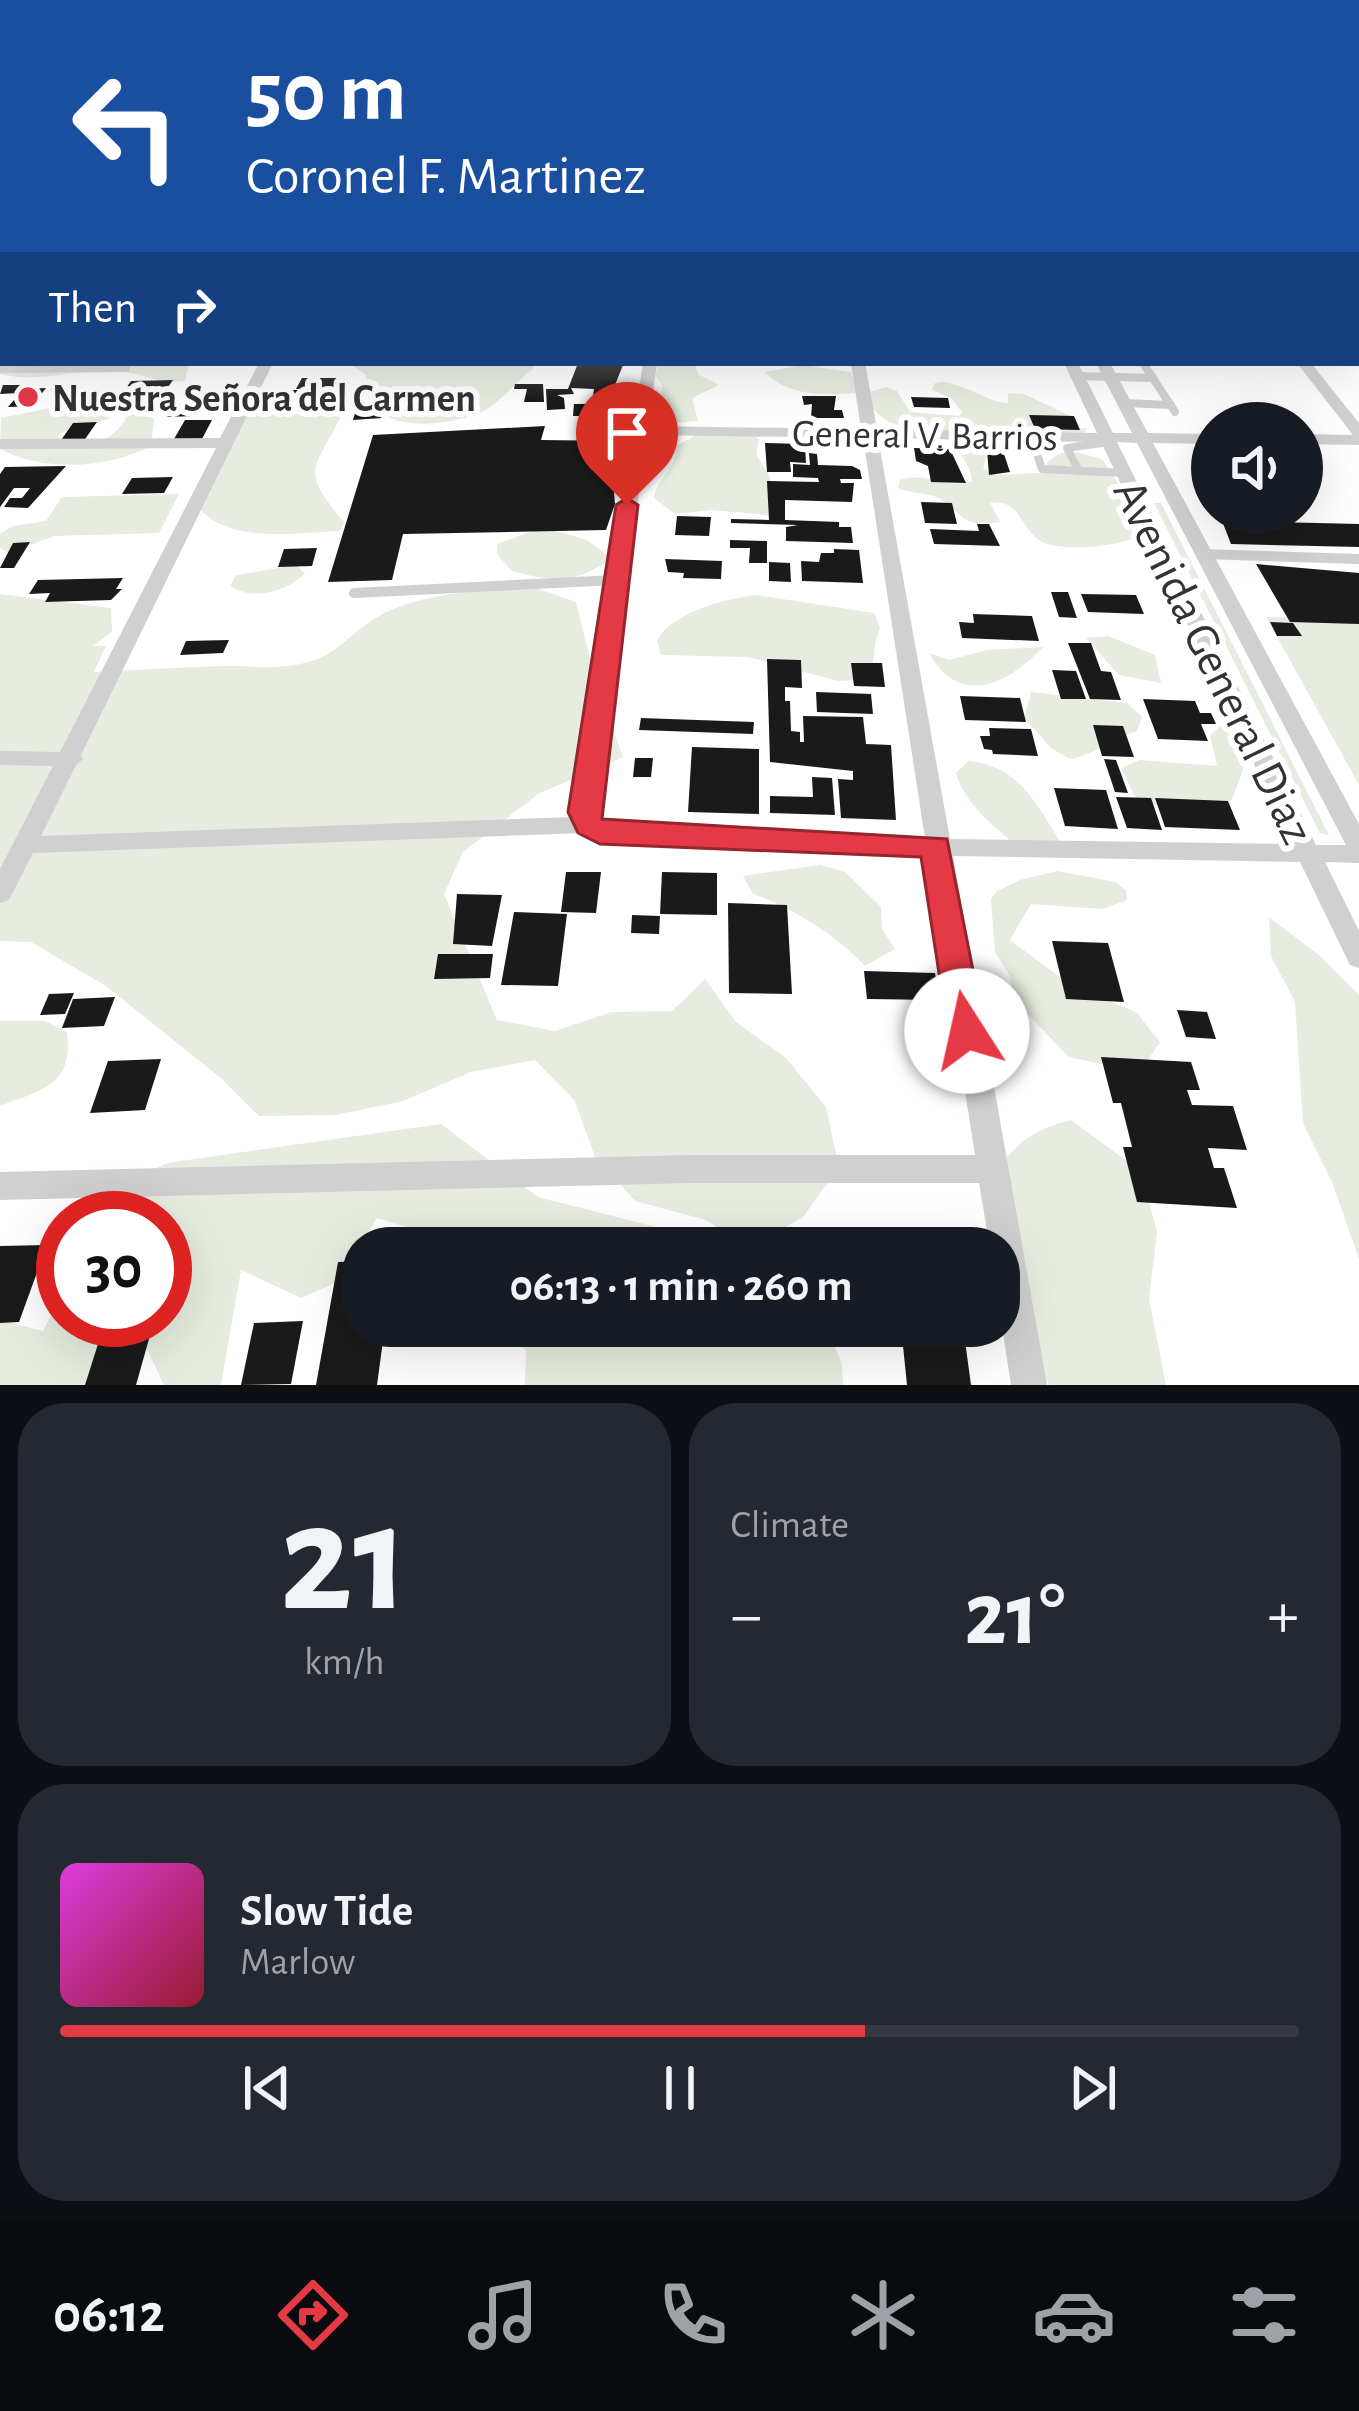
<!DOCTYPE html>
<meta charset="utf-8">
<style>
:root{--surface:#171b24;--page:#242831;--text:#f1f3f6;--muted:#9ea1a6;--line:#363941;--accent:#e63946}
body{margin:0;font-family:"Alegreya Sans",sans-serif;background:var(--page);color:var(--text);height:100vh;display:flex;flex-direction:column;font-size:45px;white-space:nowrap}
*{box-sizing:border-box;margin:0}
p{font-size:39px;color:var(--muted)}
.icon{flex:none;width:66px;height:66px;fill:none;stroke:currentColor;stroke-width:2;stroke-linecap:round;stroke-linejoin:round}
.map{position:relative;height:1385px;overflow:hidden}
.panel{display:flex;flex-direction:column;gap:18px;padding:18px;background:#0d0f14;flex:1}
.panel>*{flex:none}
.hud{position:absolute;left:0px;top:0px;width:1359px;height:366px;box-shadow:0 12px 48px #0002;background:#1a4fa0;color:#fff;overflow:hidden}
.tools{position:absolute;left:1191px;top:402px;display:grid;gap:24px}
.tools a{display:grid;place-items:center;width:132px;height:132px;border-radius:50%;background:var(--surface);box-shadow:0 12px 48px #0002;font-size:60px}
.speed{position:absolute;left:36px;top:1191px;display:flex;gap:24px;font-size:60px;font-weight:700;text-align:center}
.speed>*{display:grid;place-content:center;width:156px;height:156px;border-radius:50%;background:var(--surface);box-shadow:0 12px 48px #0002;line-height:1}
.speed .limit{border:18px solid #d22;background:#fff;color:#111}
.pin{position:absolute;display:grid;place-items:center;width:102px;height:102px;color:#fff;margin:-123px -51px;border-radius:50% 50% 50% 0;rotate:-45deg;box-shadow:0 0 12px #0007}
.pin .icon{rotate:45deg}
.me{position:absolute;width:132px;margin:-66px;rotate:350deg;stroke-linejoin:round;filter:drop-shadow(0 0 9px #0008)}
.turn{display:flex;align-items:center;gap:42px;height:252px;padding:0 48px;font-size:54px}
.turn .icon{width:156px;height:156px;stroke-width:2.5}
.turn b{display:block;font-size:84px;line-height:102px}
.then{display:flex;align-items:center;height:114px;padding:0 48px;background:#0003;gap:24px;font-size:45px}
.big{font-size:90px;font-weight:700;line-height:1.1}
.panel .card{flex:1;display:flex;flex-direction:column;justify-content:center;gap:18px;min-width:0;padding:0 42px;border-radius:48px;background:var(--page)}
.panel .dial{align-items:center;gap:0}
.dial b{font-size:156px;line-height:1}
.song{display:flex;align-items:center;gap:36px}
.cover{width:144px;height:144px;border-radius:18px;background:linear-gradient(135deg,hsl(300 70% 55%),hsl(350 70% 35%))}
.played{height:12px;border-radius:6px;background:linear-gradient(90deg,var(--accent) 65%,var(--line) 65%)}
.keys{display:flex;justify-content:space-around;direction:ltr}
.heat{display:flex;justify-content:space-between;align-items:center;font-size:66px;direction:ltr}
.panel .tiles{flex:1;display:grid;gap:18px;grid-template-columns:1fr 1fr}
.card:last-child{grid-column:span 2}
.trip{position:absolute;left:342px;top:1227px;width:678px;height:120px;border-radius:48px;background:var(--surface);box-shadow:0 12px 48px #0002;font-weight:700;line-height:120px;text-align:center}
.tabs{display:flex;height:192px;justify-content:space-around;align-items:center;background:#090b0e;color:var(--muted)}
.tabs .icon{width:84px;height:84px}
.tabs .selected{color:var(--accent)}
.tabs b{font-size:54px;color:var(--text)}
.map>svg:first-child{display:block}
.green{fill:#e6ecdf}
.building{fill:#1a1a1a}
.lines{fill:none;stroke-linecap:round;stroke-linejoin:round}
.service-far1{stroke:#d0d0d0;stroke-width:8}
.service{stroke:#d0d0d0;stroke-width:10}
.minor{fill:#d0d0d0;fill-rule:evenodd}
.route{fill:#e63946;stroke:#96252e;stroke-width:3}
.poi-dot{fill:#e63946;stroke:#fff;stroke-width:4.5}
.labels{text-anchor:middle;stroke-width:12;stroke-linejoin:round;paint-order:stroke}
.far-poi-label{font-size:39px;font-weight:bold;fill:#333;stroke:#fff;text-anchor:start}
.far-street-label{font-size:39px;fill:#333;stroke:#fff}
.street-label{font-size:48px;fill:#333;stroke:#fff}
</style>
<div class="map">
<svg width="1359" height="1385" viewBox="0 0 1359 1385">
<rect width="100%" height="100%" fill="#fff"/>
<g class="green">
<path d="M3,283V363H189L185,381C161,385 142,373 118,371C78,368 40,384 0,374Z"/>
<path d="M349,363H533V369C518,380 503,398 489,408C463,425 390,434 371,403C366,396 367,384 366,375Z"/>
<polygon points="659,363 694,363 699,375 719,385 692,398 698,421 605,428 599,418 661,404 662,385 655,375"/>
<path d="M803,365L850,372L860,393C827,395 790,398 765,372Z"/>
<path d="M943,382C967,385 990,403 1008,403V393L1024,394L1077,419L1039,429L1087,428L1083,439C1055,448 955,442 924,437C902,432 883,421 869,404V392L886,387L897,391L910,412L959,416L962,412L951,398L932,390L935,383Z"/>
<path d="M111,396L152,399L158,401L159,407L117,412C101,429 73,421 58,437C86,447 115,444 127,415L142,411L154,419L151,446C107,469 44,472 0,449L1,418Z"/>
<path d="M329,413L341,416C314,471 299,469 344,522L340,531C294,533 224,545 195,503L244,416Z"/>
<path d="M698,434H747L759,439L756,454L770,477L768,515L712,510L675,514L654,498C656,478 678,468 676,446Z"/>
<path d="M964,446L982,447L987,455L983,468L996,475L1040,473C1057,445 1073,450 1103,460L1127,497L1133,538C1117,547 1055,552 1039,540C1020,526 1019,498 990,503L1000,522C955,528 966,512 938,498C925,492 911,494 898,488L900,480C926,471 947,490 972,481C972,471 963,459 959,449Z"/>
<polygon points="179,494 159,533 54,536 8,553 0,548 0,534 13,526 46,521 62,497"/>
<polygon points="1154,503 1161,503 1329,835 1320,833"/>
<path d="M553,530L587,540L611,558C578,584 552,582 512,571L497,554V544L533,531Z"/>
<path d="M296,565L305,573C287,592 253,601 230,586L236,575Z"/>
<path d="M498,589H539L576,602L596,683L623,757L538,794L463,852L444,894L497,1020L555,1031L612,1012L672,1011L705,979L736,1022L786,1058L826,1107L839,1167L803,1217L750,1248L706,1220L635,1201L595,1157L575,1101L535,1060L471,1072L403,1101L336,1115L259,1116L222,1079L106,986L31,942L0,941V594L111,608L112,632L93,646H106L94,672C138,670 182,667 226,666C256,666 280,670 309,662C335,655 350,635 371,621C406,597 457,593 498,589Z"/>
<path d="M756,595L874,613L880,628C872,647 875,660 871,679L838,681L748,657L661,655L657,640C673,612 725,599 756,595Z"/>
<polygon points="1266,617 1359,618 1359,785"/>
<polygon points="1108,636 1155,655 1161,683 1119,675 1086,638"/>
<path d="M1043,647C1010,682 961,710 929,653L949,660L987,650Z"/>
<path d="M1031,692L1127,703L1142,717L1137,731C1112,739 1096,754 1070,759L1051,748L1024,718Z"/>
<polygon points="1222,725 1240,740 1248,756 1232,800 1190,811 1137,801 1121,768 1140,760 1217,766 1210,735"/>
<path d="M968,761C1021,765 1038,808 1065,849L1026,854C1002,833 964,805 956,773Z"/>
<path d="M820,865L845,872L881,907L882,929L895,949L865,966C837,936 792,907 753,894L743,876Z"/>
<polygon points="1058,871 1115,882 1126,890 1127,900 1103,909 1031,904 1010,940 1072,986 1136,1012 1160,1042 1147,1061 1100,1064 1069,1057 1013,999 1010,976 995,952 991,899 997,891 1020,880"/>
<polygon points="1269,917 1320,956 1359,995 1359,1259 1332,1182 1303,1123 1295,1002 1271,956"/>
<path d="M0,1021H45L67,1032C74,1085 42,1090 0,1106Z"/>
<path d="M1071,1120L1135,1167L1148,1198L1157,1232L1149,1299L1166,1385H1049L1041,1370L1000,1166C1020,1139 1039,1128 1071,1120Z"/>
<polygon points="441,1124 538,1197 739,1248 429,1248 410,1228 377,1218 338,1282 301,1298 241,1270 221,1385 164,1385 137,1328 106,1385 0,1385 0,1320 43,1331 63,1291 63,1320 165,1320 165,1218 93,1218 100,1196 167,1163"/>
<polygon points="503,1326 826,1326 842,1364 843,1385 525,1385 526,1351"/>
</g>
<g class="building">
<polygon points="578,363 623,365 613,390 619,390 617,416 573,416 574,404 592,404 594,389 571,388 574,394 557,395 564,398 565,409 547,410 546,389 568,389"/>
<polygon points="302,378 339,378 334,389 296,389"/>
<polygon points="173,380 166,390 124,391 131,381"/>
<polygon points="515,384 543,384 544,402 524,402 527,389 514,389"/>
<polygon points="3,385 24,385 22,389 46,388 32,406 8,407 20,393 0,394"/>
<polygon points="289,390 324,390 319,401 283,401"/>
<polygon points="802,396 836,396 834,410 842,410 844,418 811,418 812,404 804,405"/>
<polygon points="911,397 948,398 950,408 914,407"/>
<polygon points="358,403 385,406 381,418 353,420"/>
<polygon points="173,404 202,404 195,416 166,417"/>
<polygon points="1029,415 1074,416 1080,430 1035,429"/>
<polygon points="185,420 212,420 202,439 174,439"/>
<polygon points="97,422 83,442 59,443 73,423"/>
<polygon points="545,426 541,440 620,441 625,458 613,480 615,504 606,530 403,534 392,580 328,582 373,435"/>
<polygon points="765,443 805,444 806,463 790,462 791,472 767,472"/>
<polygon points="914,448 950,449 966,483 931,482 928,466 916,461"/>
<polygon points="987,450 1003,451 1010,472 989,475"/>
<polygon points="809,453 817,454 818,465 852,466 860,470 862,479 840,479 841,483 854,483 852,502 785,500 785,520 839,522 839,527 851,527 853,543 786,541 786,527 798,525 731,523 731,519 769,520 767,481 819,482 818,478 793,477 793,464 810,465"/>
<polygon points="66,466 28,508 4,507 10,498 22,498 30,488 14,488 0,507 0,474 5,467"/>
<polygon points="173,477 164,493 122,494 132,478"/>
<polygon points="921,502 952,503 957,524 925,523"/>
<polygon points="1219,513 1269,513 1274,522 1359,524 1359,547 1231,544"/>
<polygon points="677,516 711,517 709,536 675,535"/>
<polygon points="977,524 989,524 1000,546 934,544 930,529 979,531"/>
<polygon points="730,540 767,541 767,563 749,563 750,548 730,548"/>
<polygon points="30,542 14,568 0,568 13,543"/>
<polygon points="317,548 312,566 278,567 284,549"/>
<polygon points="834,549 859,550 863,583 802,581 801,561 819,562 821,553 834,553"/>
<polygon points="665,559 722,561 721,579 683,578 684,573 668,572"/>
<polygon points="769,562 790,563 791,582 769,581"/>
<polygon points="1256,564 1359,573 1359,624 1290,622"/>
<polygon points="123,578 116,589 122,589 111,600 45,602 50,593 29,594 38,580"/>
<polygon points="1051,592 1068,592 1077,618 1059,617"/>
<polygon points="1081,594 1136,595 1144,614 1088,612"/>
<polygon points="973,614 1032,616 1039,641 962,638 959,622 974,623"/>
<polygon points="1270,622 1293,623 1302,636 1277,636"/>
<polygon points="229,640 223,653 180,655 186,641"/>
<polygon points="1068,643 1091,643 1101,671 1111,672 1121,700 1090,699"/>
<polygon points="767,659 801,660 802,688 785,687 785,701 790,701 791,731 800,732 800,742 804,742 803,716 863,717 866,744 891,745 896,820 841,818 838,779 853,780 853,771 770,762"/>
<polygon points="851,663 882,663 885,687 854,686"/>
<polygon points="1052,670 1076,671 1086,699 1061,699"/>
<polygon points="816,692 871,694 873,714 817,712"/>
<polygon points="960,696 1020,698 1026,722 965,720"/>
<polygon points="1143,699 1195,701 1200,713 1211,713 1216,724 1201,724 1208,741 1158,739"/>
<polygon points="641,718 754,722 753,734 639,730"/>
<polygon points="1093,725 1123,726 1134,757 1102,756"/>
<polygon points="989,728 1031,729 1038,756 993,754 992,750 984,749 980,736 990,736"/>
<polygon points="692,747 759,749 759,814 688,812"/>
<polygon points="635,758 653,758 651,777 633,777"/>
<polygon points="1104,759 1116,760 1128,793 1115,792"/>
<polygon points="812,777 832,778 835,815 770,813 770,796 813,797"/>
<polygon points="1054,788 1106,790 1118,829 1065,826"/>
<polygon points="1116,797 1151,798 1162,830 1127,828"/>
<polygon points="1155,798 1228,801 1240,830 1165,827"/>
<polygon points="566,872 601,872 596,913 561,912"/>
<polygon points="662,872 717,873 717,915 660,914"/>
<polygon points="457,894 502,895 492,946 453,944"/>
<polygon points="728,903 787,905 792,994 729,993"/>
<polygon points="514,912 567,914 558,986 501,985"/>
<polygon points="632,915 660,916 659,934 631,933"/>
<polygon points="1052,941 1108,943 1124,1002 1066,999"/>
<polygon points="438,954 493,954 490,978 434,979"/>
<polygon points="864,971 935,973 940,1000 867,999"/>
<polygon points="74,993 65,1014 40,1015 49,994"/>
<polygon points="115,997 104,1026 62,1028 73,999"/>
<polygon points="1177,1010 1207,1012 1216,1039 1186,1037"/>
<polygon points="1101,1057 1191,1062 1200,1090 1187,1090 1192,1105 1233,1106 1247,1150 1208,1148 1214,1168 1224,1168 1237,1208 1137,1202 1123,1147 1132,1147 1121,1103 1113,1103"/>
<polygon points="161,1059 145,1110 90,1113 108,1061"/>
<polygon points="891,1230 950,1233 952,1248 893,1248"/>
<polygon points="47,1245 19,1322 0,1323 0,1246"/>
<polygon points="363,1261 363,1326 385,1326 377,1385 316,1385 338,1262"/>
<polygon points="154,1321 136,1385 85,1385 105,1322"/>
<polygon points="303,1321 291,1384 241,1385 254,1323"/>
<polygon points="901,1326 963,1326 971,1385 907,1385"/>
</g>
<g class="lines">
<g class="service-far1">
<polyline points="1143,363 1175,412"/>
<polyline points="0,369 126,368"/>
<polyline points="1077,376 1153,378"/>
<polyline points="1124,403 1171,405"/>
<polyline points="1031,436 1042,469 1124,473"/>
<polyline points="1079,471 1067,448 1109,442"/>
</g>
<g class="service">
<polyline points="1204,554 1359,559"/>
<polyline points="354,593 616,580"/>
</g>
<g class="minor">
<rect x="1356" y="222" width="3" height="9"/>
<rect x="1356" y="242" width="3" height="6"/>
<polygon points="3,277 3,287 0,288 0,278"/>
<path d="M259,363H273L81,755L83,759L76,765L41,836L574,817L572,812L643,363H657L648,426L861,429L851,363H865L877,429L1097,433L1064,363H1078L1113,433H1132L1096,363H1110L1148,433L1212,434V444L1153,443L1359,824V863L1325,862L1359,931V968L1350,965L1300,862L953,856L1047,1385H1011L999,1307V1248H990L979,1183H692L0,1200V1172L692,1155H975L928,855L600,841L584,833L33,853L9,900L0,903V869L53,766L0,765V751L60,752L216,448L0,449V439L220,438ZM647,435L863,438L925,838L605,825L596,812ZM878,438L1101,442L1292,844L950,839ZM1117,442L1137,443L1346,845H1316Z"/>
<polygon points="1297,363 1311,363 1359,423 1359,445 1302,444 1302,434 1353,435"/>
</g>
</g>
<linearGradient id="sky" x2="0" y2="1"><stop stop-color="#9ec6ea"/><stop offset="0.52" stop-color="#fff"/><stop offset="1" stop-color="#fff" stop-opacity="0"/></linearGradient>
<rect width="1359" height="400" fill="url(#sky)"/>
<polygon class="route" points="627,498 638,505 602,819 947,839 985,1031 980,1041 967,1046 954,1041 948,1031 921,857 600,844 578,833 568,812 616,505"/>
<circle class="poi-dot" cx="28" cy="397" r="12"/>
<g class="labels">
<g class="far-poi-label">
<text x="52" y="411">Nuestra Señora del Carmen</text>
</g>
<g class="far-street-label">
<text transform="translate(925 434) rotate(1)" y="14">General V. Barrios</text>
</g>
<g class="street-label">
<text transform="translate(1215 661) rotate(64)" y="17">Avenida General Diaz</text>
</g>
</g>
</svg>
<div class="tools">
<a><svg class="icon" aria-label="sound" viewBox="0 0 24 24"><path d="M4 9h4l5-4v14l-5-4H4zM17 9q2 3 0 6"/></svg></a>
</div>
<div class="speed"><div class="limit">30</div></div>
<div class="pin" style="left:627px;top:505px;background:#d93025"><svg class="icon" aria-label="arrive" viewBox="0 0 24 24"><path d="M6 21V4h12l-3 4 3 4H6"/></svg></div>
<svg class="me" style="left:967px;top:1031px" viewBox="-20 -20 40 40"><circle r="19" fill="#fff"/><path d="M0-13L10 11 0 6-10 11z" fill="#e63946"/></svg>
<div class="trip">06:13 · 1 min · 260 m</div>
<div class="hud">
<div class="turn"><svg class="icon" aria-label="left" viewBox="0 0 24 24"><path d="M17 20v-9H6M10 6l-5 5 5 5"/></svg><div><b>50 m</b>Coronel F. Martinez</div></div>
<div class="then">Then<svg class="icon" aria-label="right" viewBox="0 0 24 24"><path d="M7 20v-9h11M14 6l5 5-5 5"/></svg></div>
</div>
</div>
<section class="panel">
<div class="tiles">
<div class="card dial"><b>21</b><p>km/h</p></div>
<div class="card"><p>Climate</p>
<div class="heat"><a>−</a><b class="big">21°</b><a>+</a></div>
</div>
<div class="card">
<div class="song"><i class="cover"></i><div><b>Slow Tide</b><p>Marlow</p></div></div>
<div class="played"></div>
<div class="keys"><svg class="icon" aria-label="previous" viewBox="0 0 24 24"><path d="M18 5L8 12l10 7zM5 5v14"/></svg><svg class="icon" aria-label="pause" viewBox="0 0 24 24"><path d="M8 5v14M16 5v14"/></svg><svg class="icon" aria-label="next" viewBox="0 0 24 24"><path d="M6 5l10 7-10 7zM19 5v14"/></svg></div>
</div>
</div>
</section>
<nav class="tabs">
<b>06:12</b>
<svg class="icon selected" aria-label="directions" viewBox="0 0 24 24"><path d="M12 3l9 9-9 9-9-9zM9 14v-3h6M13 9l2 2-2 2"/></svg>
<svg class="icon" aria-label="music" viewBox="0 0 24 24"><path d="M9 18V5l10-2v13"/><circle cx="6" cy="18" r="3"/><circle cx="16" cy="16" r="3"/></svg>
<svg class="icon" aria-label="phone" viewBox="0 0 24 24"><path d="M5 4h4l2 5-3 2q2 4 5 5l2-3 5 2v4C11 20 4 13 5 4z"/></svg>
<svg class="icon" aria-label="climate" viewBox="0 0 24 24"><path d="M12 3v18M4 7l16 10M4 17L20 7"/></svg>
<svg class="icon" aria-label="car" viewBox="0 0 24 24"><path d="M5 17H2v-5l4-1 3-4h7l3 4 3 1v5h-3M9 17h6M6 11h13"/><circle cx="7" cy="17" r="2"/><circle cx="17" cy="17" r="2"/></svg>
<svg class="icon" aria-label="filters" viewBox="0 0 24 24"><path d="M4 7h16M4 17h16"/><circle cx="9" cy="7" r="2"/><circle cx="15" cy="17" r="2"/></svg>
</nav>
